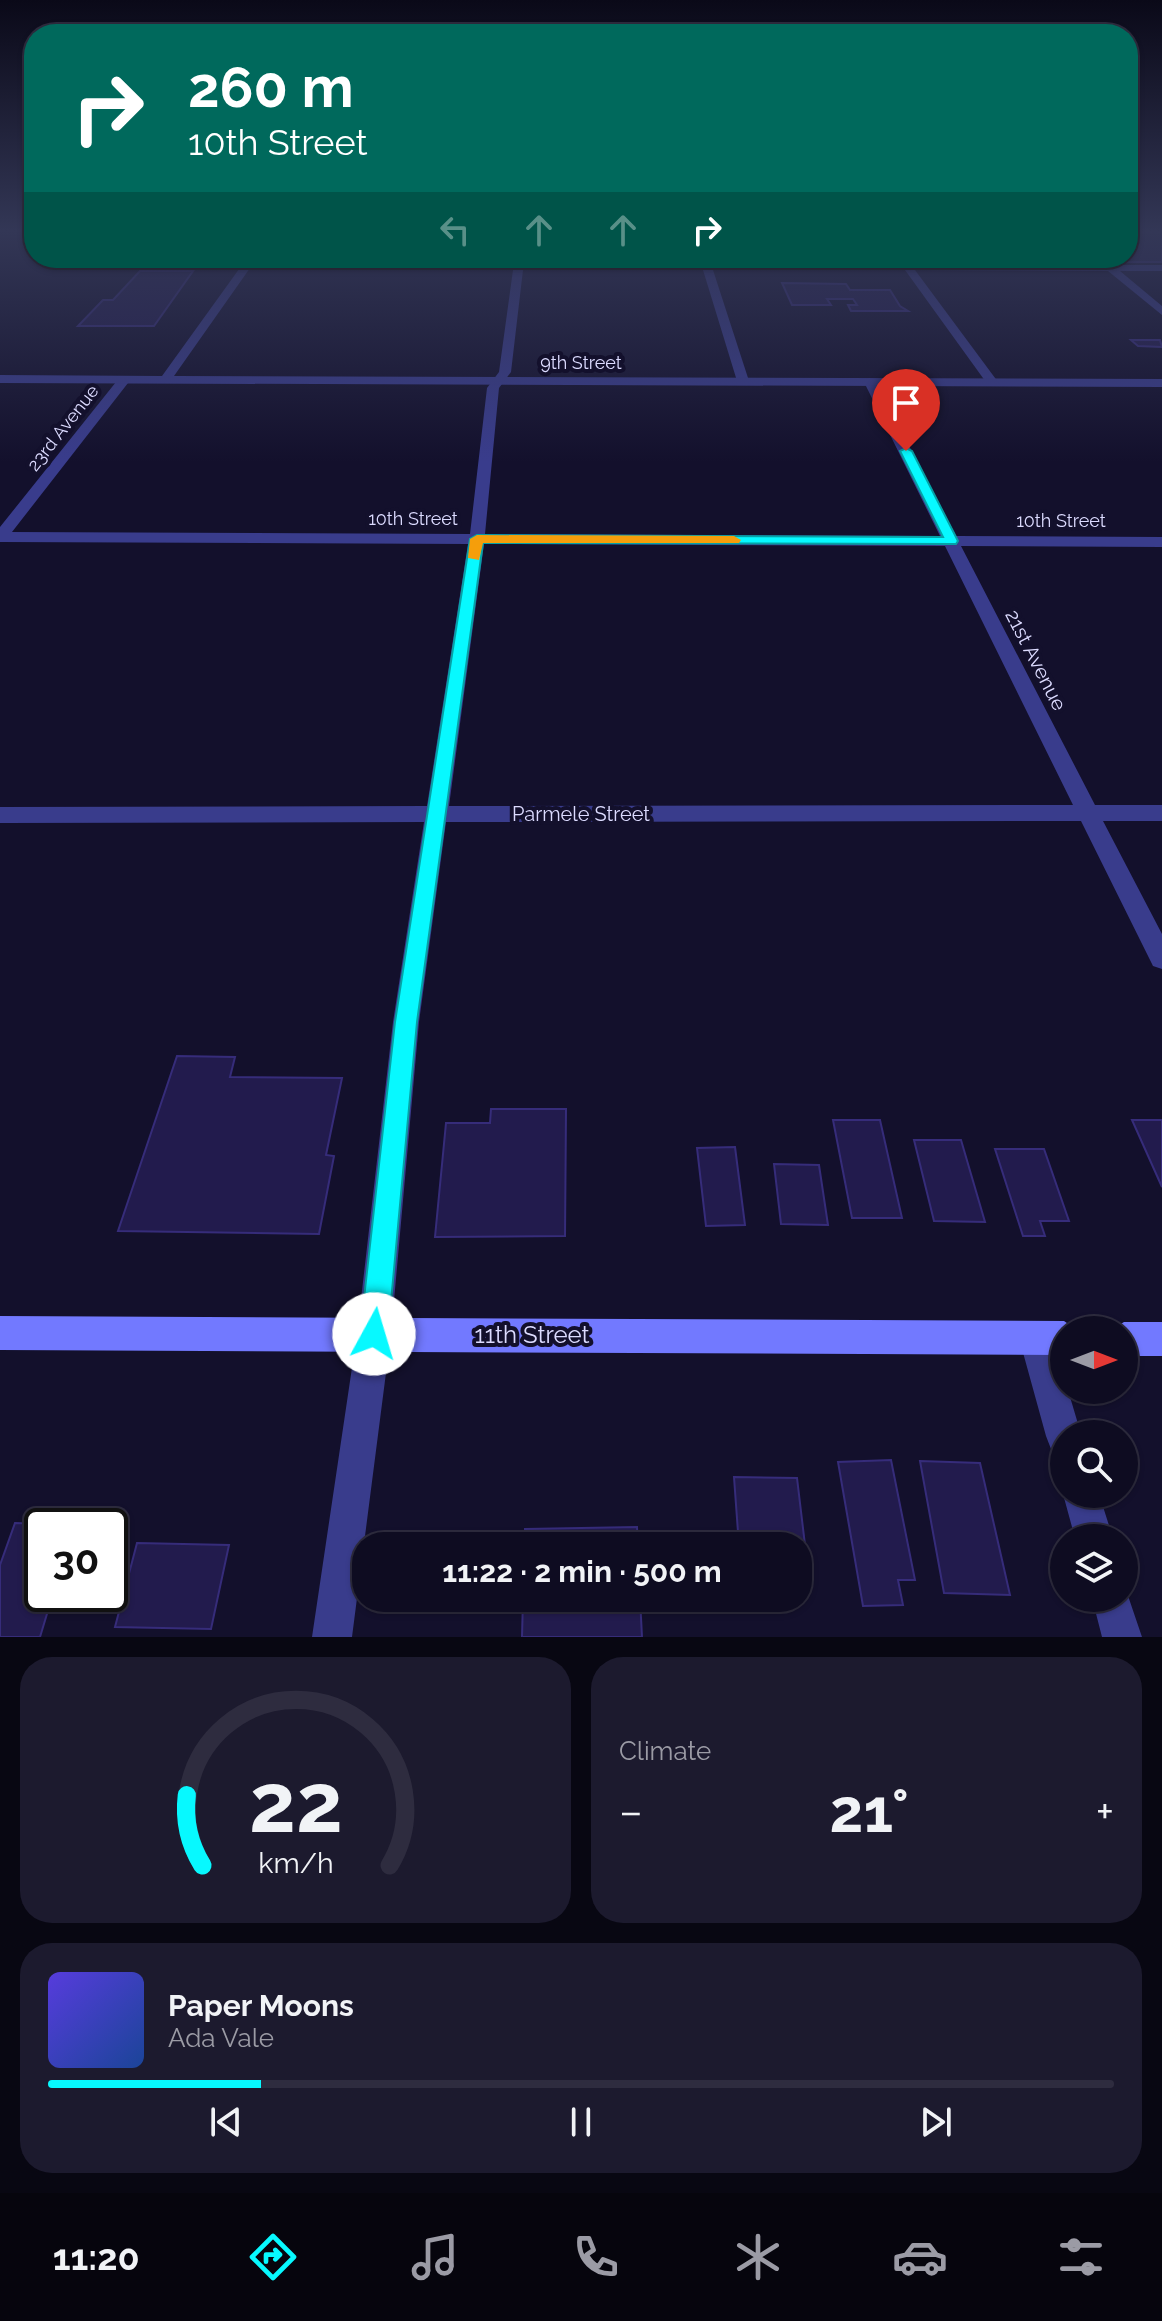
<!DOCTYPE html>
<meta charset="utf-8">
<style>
:root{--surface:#0e0c21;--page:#1c1a2e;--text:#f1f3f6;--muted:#9b9ba5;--line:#2e2c3f;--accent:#07f9ff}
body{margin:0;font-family:Raleway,sans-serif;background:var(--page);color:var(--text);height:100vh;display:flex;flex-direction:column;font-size:30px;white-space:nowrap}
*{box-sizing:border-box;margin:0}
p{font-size:26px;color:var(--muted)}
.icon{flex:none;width:44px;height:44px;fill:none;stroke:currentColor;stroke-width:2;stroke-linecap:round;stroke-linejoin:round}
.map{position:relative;height:1637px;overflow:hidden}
.drawer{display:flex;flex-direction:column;gap:20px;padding:20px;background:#080712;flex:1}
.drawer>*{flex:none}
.banner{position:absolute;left:24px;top:24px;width:1114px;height:244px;border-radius:32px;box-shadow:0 2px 6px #0004,0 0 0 2px var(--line);background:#00695c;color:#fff;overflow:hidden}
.needle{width:52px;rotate:90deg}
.fabs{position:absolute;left:1050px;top:1316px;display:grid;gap:16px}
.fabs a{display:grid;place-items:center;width:88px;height:88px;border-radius:50%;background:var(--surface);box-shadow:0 2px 6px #0004,0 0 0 2px var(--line);font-size:40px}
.speed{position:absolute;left:24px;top:1508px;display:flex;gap:16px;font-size:40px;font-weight:700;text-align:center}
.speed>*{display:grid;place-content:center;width:104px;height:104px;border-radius:50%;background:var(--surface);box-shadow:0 2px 6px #0004,0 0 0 2px var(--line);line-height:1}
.speed .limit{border:4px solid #111;border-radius:12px;background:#fff;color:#111}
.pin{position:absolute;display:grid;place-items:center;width:68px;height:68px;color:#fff;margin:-82px -34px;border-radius:50% 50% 50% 0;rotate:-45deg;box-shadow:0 0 8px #0007}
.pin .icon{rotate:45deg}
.me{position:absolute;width:88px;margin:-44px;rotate:6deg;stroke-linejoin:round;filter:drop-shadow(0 0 6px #0008)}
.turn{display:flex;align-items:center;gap:28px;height:168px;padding:0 32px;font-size:36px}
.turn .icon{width:104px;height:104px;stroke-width:2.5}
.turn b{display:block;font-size:56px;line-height:68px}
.lanes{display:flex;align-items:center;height:76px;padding:0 32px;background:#0003;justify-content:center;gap:40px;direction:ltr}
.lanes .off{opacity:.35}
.big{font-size:60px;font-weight:700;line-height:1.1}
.drawer .card{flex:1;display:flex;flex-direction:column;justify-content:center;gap:12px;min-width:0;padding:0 28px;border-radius:32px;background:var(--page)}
.drawer .dial{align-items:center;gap:0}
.dial svg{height:208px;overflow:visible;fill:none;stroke:var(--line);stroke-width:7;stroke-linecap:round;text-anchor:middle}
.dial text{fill:var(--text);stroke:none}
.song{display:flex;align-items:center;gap:24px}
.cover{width:96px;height:96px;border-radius:12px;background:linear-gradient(135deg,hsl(250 70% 55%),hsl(220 70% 35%))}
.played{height:8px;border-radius:4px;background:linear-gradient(90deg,var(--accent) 20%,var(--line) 20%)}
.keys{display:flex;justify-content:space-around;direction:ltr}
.heat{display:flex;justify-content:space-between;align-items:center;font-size:44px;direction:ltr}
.drawer .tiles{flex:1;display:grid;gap:20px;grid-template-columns:1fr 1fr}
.card:last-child{grid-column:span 2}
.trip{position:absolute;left:352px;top:1532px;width:460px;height:80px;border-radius:32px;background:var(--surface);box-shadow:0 2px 6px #0004,0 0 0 2px var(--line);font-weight:700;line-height:80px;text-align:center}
.tab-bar{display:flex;height:128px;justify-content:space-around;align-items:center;background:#06050d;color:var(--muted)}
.tab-bar .icon{width:56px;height:56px}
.tab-bar .active{color:var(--accent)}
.tab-bar b{font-size:36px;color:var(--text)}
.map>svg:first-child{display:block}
.building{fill:#221b4d;stroke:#362c7a;stroke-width:2}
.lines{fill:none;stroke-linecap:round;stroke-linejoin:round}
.minor{fill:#393c8c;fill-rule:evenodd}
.tertiary{fill:#393c8c;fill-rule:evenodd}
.secondary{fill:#7279ff;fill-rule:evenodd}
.route{fill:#07f9ff;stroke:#05a2a6;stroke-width:2}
.slow{fill:#f59e0b}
.labels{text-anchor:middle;stroke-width:8;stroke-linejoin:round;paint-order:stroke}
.far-street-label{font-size:18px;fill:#dcdbff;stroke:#13102c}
.street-label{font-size:20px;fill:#dcdbff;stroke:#13102c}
.near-street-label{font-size:24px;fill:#dcdbff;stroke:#13102c}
</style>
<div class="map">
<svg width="1162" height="1637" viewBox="0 0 1162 1637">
<rect width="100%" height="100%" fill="#13102c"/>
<g class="building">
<polygon points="1128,232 1162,232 1162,262 1125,262 1121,258 1128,258"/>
<polygon points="140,271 193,271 154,326 78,326 103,300 113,300"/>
<polygon points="782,283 846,284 850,290 890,290 900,306 908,311 851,311 848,305 857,305 853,299 827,299 831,305 792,305"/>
<polygon points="1131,340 1160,340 1162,347 1138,346"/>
<polygon points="177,1056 235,1057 230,1077 342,1078 326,1155 334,1156 319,1234 118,1231"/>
<polygon points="491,1109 566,1109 565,1236 435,1237 446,1123 490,1123"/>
<polygon points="833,1120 880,1120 902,1218 852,1218"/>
<polygon points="1132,1120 1162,1120 1162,1187"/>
<polygon points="914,1140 961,1140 985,1222 934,1221"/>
<polygon points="735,1147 745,1225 706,1226 697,1148"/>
<polygon points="995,1149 1044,1149 1069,1221 1040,1221 1045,1236 1023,1236"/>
<polygon points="774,1164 819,1165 828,1225 781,1224"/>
<polygon points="891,1460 915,1580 898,1580 903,1605 863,1606 838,1462"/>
<polygon points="920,1461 980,1463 1010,1595 944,1593"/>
<polygon points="734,1477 797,1478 810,1587 798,1586 798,1546 739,1546"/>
<polygon points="15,1523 75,1525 42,1526 42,1594 53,1594 40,1637 0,1637 0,1565"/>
<polygon points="637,1527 638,1546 525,1546 525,1529"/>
<polygon points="137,1543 229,1545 211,1629 115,1627"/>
<polygon points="523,1598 640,1598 642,1637 522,1637"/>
</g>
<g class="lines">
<g class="minor">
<path d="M514,258H524L523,264L1102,265L1106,261L1113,265H1162V271H1120L1162,306V315L1108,271L915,270L998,382L992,386L988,385L905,270H713L749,381L743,385L737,381L703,270H523L511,372L499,388L485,534L940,536L864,382L870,378L876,382L956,536L1162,537V547L961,546L1095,805H1162V821H1103L1162,934V969L1153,966L1081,821L446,822L419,1022L391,1334L352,1637H312L357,1334L393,1022L424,822L0,823V807L427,806L468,544L0,542V527L120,377L124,376L130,380L128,383L12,532L470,534L487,388L499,372L513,270L246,269L241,266L246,263L513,264ZM484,544L945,546L1073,805L449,806Z"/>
<path d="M1036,1321L1048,1326C1056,1346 1064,1368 1064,1390H1068L1081,1434H1064V1454L1051,1449L1046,1436L1019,1338L1024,1326Z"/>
<polygon points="1064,1491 1064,1494 1099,1494 1113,1538 1075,1538 1063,1494"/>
<polygon points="1124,1584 1142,1637 1102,1637 1092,1598 1124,1598"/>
</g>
<polygon class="tertiary" points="247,258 257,258 174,376 1162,379 1162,387 0,383 0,375 162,376"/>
<g class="secondary">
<polygon points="0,1316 1064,1321 1077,1330 1064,1330 1064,1355 0,1350"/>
<polygon points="1124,1322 1162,1322 1162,1356 1124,1356 1124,1330 1111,1330"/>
</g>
</g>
<linearGradient id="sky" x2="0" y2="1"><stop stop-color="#0a0918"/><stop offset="0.5" stop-color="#333756"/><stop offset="1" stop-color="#333756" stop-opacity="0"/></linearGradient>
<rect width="1162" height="462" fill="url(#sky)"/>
<polygon class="route" points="906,448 912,451 958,541 956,544 483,543 417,1022 388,1334 384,1344 374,1348 364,1344 360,1334 395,1022 470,539 477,535 943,537 900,451"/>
<polygon class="slow" points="734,536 741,540 739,543 483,543 479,560 468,558 470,539 477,535"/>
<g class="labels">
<g class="far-street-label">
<text x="581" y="369">9th Street</text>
<text transform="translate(63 428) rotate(-52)" y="6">23rd Avenue</text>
<text x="413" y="525">10th Street</text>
<text x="1061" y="527">10th Street</text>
</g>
<g class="street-label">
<text transform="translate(1036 660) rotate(63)" y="7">21st Avenue</text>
<text x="581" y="821">Parmele Street</text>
</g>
<g class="near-street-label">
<text x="532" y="1343">11th Street</text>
</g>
</g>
</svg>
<div class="fabs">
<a><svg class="needle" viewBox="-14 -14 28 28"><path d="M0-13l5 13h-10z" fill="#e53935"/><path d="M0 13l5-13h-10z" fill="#9b9ba5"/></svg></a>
<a><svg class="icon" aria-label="search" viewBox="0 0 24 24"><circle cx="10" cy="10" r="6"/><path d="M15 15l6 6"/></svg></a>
<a><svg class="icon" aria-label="layers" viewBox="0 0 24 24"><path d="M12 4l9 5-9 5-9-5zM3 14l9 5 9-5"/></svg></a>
</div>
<div class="speed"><div class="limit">30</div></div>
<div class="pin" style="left:906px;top:451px;background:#d93025"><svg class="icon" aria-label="arrive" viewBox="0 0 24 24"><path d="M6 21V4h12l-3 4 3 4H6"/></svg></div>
<svg class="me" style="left:374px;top:1334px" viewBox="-20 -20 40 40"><circle r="19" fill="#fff"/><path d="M0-13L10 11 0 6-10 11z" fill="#07f9ff"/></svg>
<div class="trip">11:22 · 2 min · 500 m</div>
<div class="banner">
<div class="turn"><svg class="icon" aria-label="right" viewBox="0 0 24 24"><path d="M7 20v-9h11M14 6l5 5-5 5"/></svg><div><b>260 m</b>10th Street</div></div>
<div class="lanes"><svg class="icon off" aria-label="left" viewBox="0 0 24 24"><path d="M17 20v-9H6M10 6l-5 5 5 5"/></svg><svg class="icon off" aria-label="ahead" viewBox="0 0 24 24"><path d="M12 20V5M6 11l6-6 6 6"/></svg><svg class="icon off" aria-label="ahead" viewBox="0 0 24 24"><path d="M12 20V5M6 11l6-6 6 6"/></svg><svg class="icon" aria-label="right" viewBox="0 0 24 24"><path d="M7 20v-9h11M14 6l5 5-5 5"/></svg></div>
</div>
</div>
<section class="drawer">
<div class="tiles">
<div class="card dial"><svg viewBox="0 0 100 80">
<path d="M14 69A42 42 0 1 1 86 69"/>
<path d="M14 69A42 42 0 0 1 8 42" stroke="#07f9ff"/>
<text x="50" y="56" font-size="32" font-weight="700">22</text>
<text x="50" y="72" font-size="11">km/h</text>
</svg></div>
<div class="card"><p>Climate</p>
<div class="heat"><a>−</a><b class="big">21°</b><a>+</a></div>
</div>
<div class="card">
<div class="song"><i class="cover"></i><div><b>Paper Moons</b><p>Ada Vale</p></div></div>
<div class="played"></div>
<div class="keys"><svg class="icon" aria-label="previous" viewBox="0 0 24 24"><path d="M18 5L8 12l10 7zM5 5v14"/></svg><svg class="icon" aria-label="pause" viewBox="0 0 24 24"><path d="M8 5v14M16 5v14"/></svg><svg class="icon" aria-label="next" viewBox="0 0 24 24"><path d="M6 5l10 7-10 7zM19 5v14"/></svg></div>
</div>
</div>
</section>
<nav class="tab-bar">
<b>11:20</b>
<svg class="icon active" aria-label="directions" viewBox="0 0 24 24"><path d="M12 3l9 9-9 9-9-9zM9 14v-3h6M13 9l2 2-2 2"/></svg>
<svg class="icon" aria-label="music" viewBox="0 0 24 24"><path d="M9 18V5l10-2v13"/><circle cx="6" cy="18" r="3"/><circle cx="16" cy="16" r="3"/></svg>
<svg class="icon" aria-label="phone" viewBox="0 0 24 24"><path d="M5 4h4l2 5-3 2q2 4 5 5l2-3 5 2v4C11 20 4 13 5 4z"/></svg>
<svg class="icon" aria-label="climate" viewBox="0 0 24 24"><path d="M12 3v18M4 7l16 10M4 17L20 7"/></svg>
<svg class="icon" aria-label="car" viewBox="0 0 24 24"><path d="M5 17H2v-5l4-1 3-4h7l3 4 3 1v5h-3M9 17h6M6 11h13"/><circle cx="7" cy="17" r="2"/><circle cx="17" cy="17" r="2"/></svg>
<svg class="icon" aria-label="filters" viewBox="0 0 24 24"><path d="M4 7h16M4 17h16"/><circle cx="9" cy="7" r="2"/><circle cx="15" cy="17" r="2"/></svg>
</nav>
